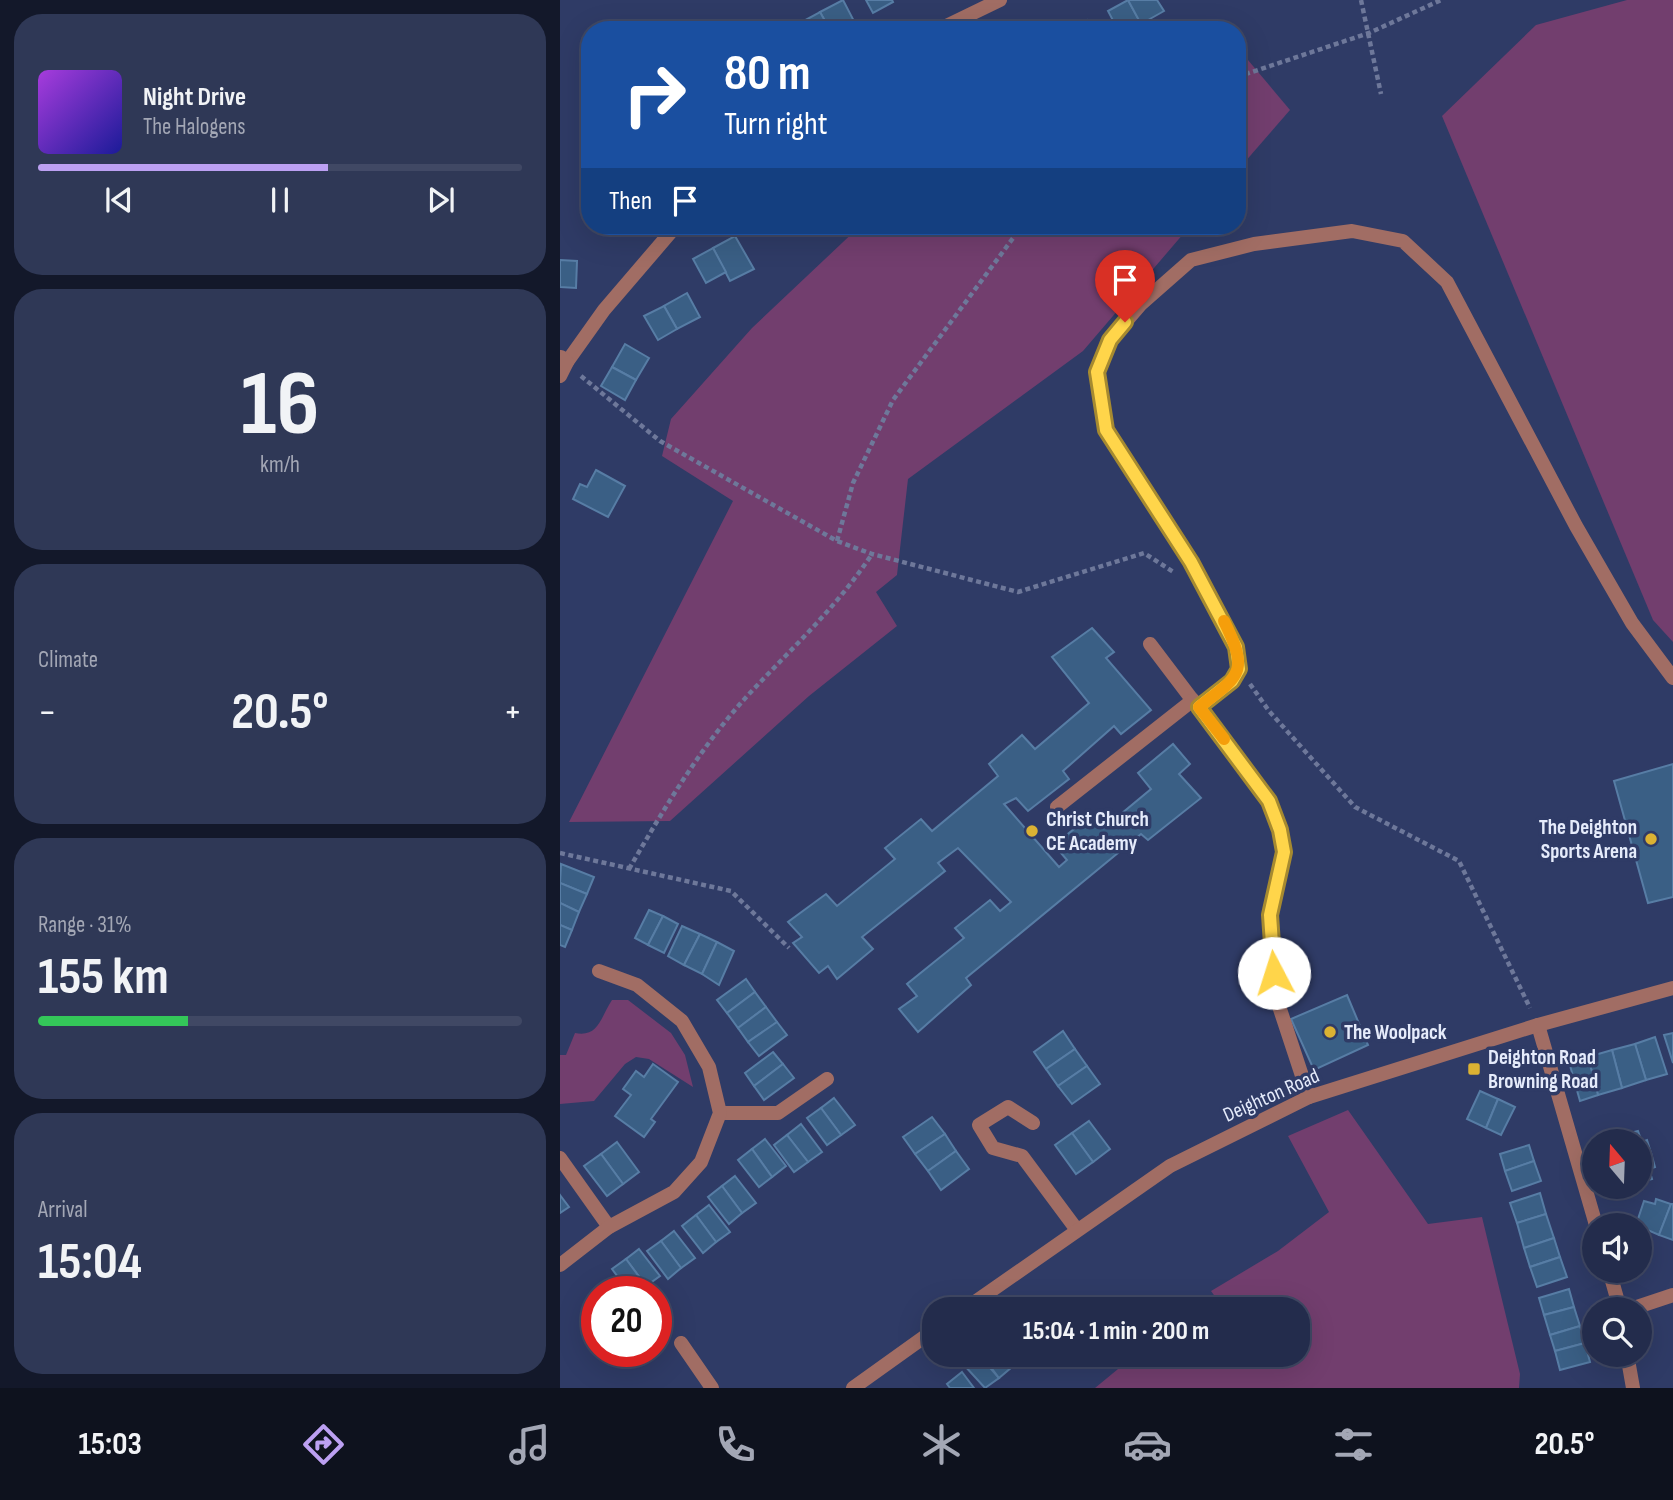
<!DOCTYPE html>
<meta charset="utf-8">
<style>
:root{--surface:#232c4c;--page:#2f3856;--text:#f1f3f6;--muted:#a3a7b5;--line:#404864;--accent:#bca0f2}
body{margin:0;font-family:"Sofia Sans Condensed",sans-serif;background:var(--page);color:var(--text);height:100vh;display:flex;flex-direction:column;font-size:26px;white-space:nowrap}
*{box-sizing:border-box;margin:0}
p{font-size:23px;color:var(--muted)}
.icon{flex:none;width:38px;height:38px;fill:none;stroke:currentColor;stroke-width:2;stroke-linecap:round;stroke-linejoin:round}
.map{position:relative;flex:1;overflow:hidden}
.details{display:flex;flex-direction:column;gap:14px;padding:14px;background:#13182a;width:560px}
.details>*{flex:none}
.top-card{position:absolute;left:21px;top:21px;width:665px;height:214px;border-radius:28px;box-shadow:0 7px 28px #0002,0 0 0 2px var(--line);background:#1a4fa0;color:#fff;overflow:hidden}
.needle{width:46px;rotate:341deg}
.fabs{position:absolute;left:1022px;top:1129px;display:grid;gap:14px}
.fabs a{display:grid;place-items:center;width:70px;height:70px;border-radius:50%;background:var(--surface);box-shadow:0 7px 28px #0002,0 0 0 2px var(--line);font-size:35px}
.speed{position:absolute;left:21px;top:1276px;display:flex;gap:14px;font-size:35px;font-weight:700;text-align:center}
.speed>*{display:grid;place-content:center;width:91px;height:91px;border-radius:50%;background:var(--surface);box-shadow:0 7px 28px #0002,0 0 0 2px var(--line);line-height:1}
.speed .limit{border:10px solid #d22;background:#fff;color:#111}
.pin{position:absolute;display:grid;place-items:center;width:60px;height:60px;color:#fff;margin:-72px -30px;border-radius:50% 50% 50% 0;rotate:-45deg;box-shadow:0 0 7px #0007}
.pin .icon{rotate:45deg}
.me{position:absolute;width:77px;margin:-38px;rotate:355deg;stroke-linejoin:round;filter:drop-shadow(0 0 5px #0008)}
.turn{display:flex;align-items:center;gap:24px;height:147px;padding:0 28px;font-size:32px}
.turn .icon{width:91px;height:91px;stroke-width:2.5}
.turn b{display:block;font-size:49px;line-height:60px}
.then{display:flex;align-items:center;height:66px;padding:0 28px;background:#0003;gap:14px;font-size:26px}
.big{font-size:52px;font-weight:700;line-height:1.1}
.details .tile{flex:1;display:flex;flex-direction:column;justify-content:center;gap:10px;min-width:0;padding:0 24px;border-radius:28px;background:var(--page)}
.details .dial{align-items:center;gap:0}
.dial b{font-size:91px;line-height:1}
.song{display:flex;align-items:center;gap:21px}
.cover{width:84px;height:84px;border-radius:10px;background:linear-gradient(135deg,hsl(280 70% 55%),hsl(240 70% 35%))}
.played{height:7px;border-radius:4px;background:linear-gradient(90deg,var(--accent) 60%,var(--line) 60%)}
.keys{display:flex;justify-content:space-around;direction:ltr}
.heat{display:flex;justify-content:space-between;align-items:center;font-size:38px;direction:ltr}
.charge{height:10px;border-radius:5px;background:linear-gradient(90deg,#34c759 31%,var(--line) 0)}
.trip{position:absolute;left:362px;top:1297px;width:388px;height:70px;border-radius:28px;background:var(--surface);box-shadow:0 7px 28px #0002,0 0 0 2px var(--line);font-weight:700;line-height:70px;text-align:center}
.menu{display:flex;height:112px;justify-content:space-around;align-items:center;background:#0e121e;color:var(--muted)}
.menu .icon{width:49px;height:49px}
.menu .active{color:var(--accent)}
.menu b{font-size:32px;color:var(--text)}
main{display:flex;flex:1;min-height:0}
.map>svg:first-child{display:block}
.green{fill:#723e6e}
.building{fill:#3a5f85;stroke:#577da5;stroke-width:2}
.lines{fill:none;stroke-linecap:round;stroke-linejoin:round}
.path{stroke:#6e789a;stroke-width:4.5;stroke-dasharray:5 3.5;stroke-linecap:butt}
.lane{stroke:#a16d64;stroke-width:14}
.street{stroke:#a16d64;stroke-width:14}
.route-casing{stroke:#a68a30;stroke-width:18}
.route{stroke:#ffd54a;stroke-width:12}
.slow{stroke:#f59e0b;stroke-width:12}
.poi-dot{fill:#dbb233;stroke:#2f3b66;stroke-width:2.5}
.labels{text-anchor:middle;stroke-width:7;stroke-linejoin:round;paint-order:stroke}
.poi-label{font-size:21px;font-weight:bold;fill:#e5ebfb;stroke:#2f3b66;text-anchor:start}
.street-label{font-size:21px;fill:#e5ebfb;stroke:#2f3b66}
</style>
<main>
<section class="details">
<div class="tile">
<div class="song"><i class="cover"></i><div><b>Night Drive</b><p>The Halogens</p></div></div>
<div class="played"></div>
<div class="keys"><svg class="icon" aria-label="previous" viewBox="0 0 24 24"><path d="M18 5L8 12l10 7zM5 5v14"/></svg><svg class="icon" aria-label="pause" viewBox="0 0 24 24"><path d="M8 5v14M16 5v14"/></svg><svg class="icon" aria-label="next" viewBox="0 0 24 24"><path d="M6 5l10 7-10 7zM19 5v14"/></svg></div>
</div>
<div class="tile dial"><b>16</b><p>km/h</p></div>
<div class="tile"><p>Climate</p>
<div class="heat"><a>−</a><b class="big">20.5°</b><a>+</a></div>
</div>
<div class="tile"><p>Range · 31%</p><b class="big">155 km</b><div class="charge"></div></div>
<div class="tile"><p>Arrival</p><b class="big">15:04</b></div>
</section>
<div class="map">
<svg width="1113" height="1388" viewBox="0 0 1113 1388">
<rect width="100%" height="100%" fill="#2f3b66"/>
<g class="green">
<polygon points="1067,0 1113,0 1113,642 1093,620 882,116 976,25"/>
<polygon points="677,47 730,110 677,171"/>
<polygon points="300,226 630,226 523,351 348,479 337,575 316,592 337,626 249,696 110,821 9,822 173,501 102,456 111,419 192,328"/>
<path d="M52,1000H68L111,1033L125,1055L133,1087L89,1059L76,1057L65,1064L34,1101L0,1104V1055H6L15,1033C39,1038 41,1016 52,1000Z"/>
<polygon points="788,1110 868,1224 922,1217 960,1374 959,1388 535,1388 575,1355 604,1355 613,1364 624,1355 738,1354 738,1309 664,1309 651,1291 718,1251 769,1212 728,1136"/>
</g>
<g class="building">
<polygon points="283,0 295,23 283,30 270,30 260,12"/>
<polygon points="306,0 332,0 333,2 313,13"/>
<polygon points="568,0 581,24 570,30 558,30 548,11"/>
<polygon points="568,0 597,0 604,11 581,24"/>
<polygon points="260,12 270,30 244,30 240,23"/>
<polygon points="527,20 533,30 508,30"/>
<polygon points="30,199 30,216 23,203"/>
<polygon points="175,236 194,269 170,281 153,248"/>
<polygon points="153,248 166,272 146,283 133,259"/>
<polygon points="0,260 17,261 16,288 0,287"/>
<polygon points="127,293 140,317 117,329 104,306"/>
<polygon points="104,306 117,329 98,340 84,316"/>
<polygon points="65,344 89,358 76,380 52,367"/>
<polygon points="52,367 76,380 65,400 41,386"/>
<polygon points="36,470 65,486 48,517 13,499 20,484 27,487"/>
<polygon points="532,628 554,652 546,658 591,710 561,734 554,726 503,771 509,779 468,811 456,798 444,804 499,867 507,860 494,845 533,814 544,828 591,789 578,773 613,744 630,764 619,774 641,798 588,840 581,834 406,978 411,985 358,1032 339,1009 357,996 347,984 404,938 395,928 430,900 440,911 451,902 398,848 378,863 385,871 302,937 313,949 277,979 268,966 259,973 233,943 242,937 228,922 266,894 277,906 335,859 325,848 361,819 372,831 438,776 429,764 462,735 475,749 529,703 492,657"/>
<polygon points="1113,764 1113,897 1088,903 1054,781"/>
<polygon points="1,864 34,877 27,894 0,883"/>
<polygon points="0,883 27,894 19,912 0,903"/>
<polygon points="0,903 19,912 12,930 0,925"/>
<polygon points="89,910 103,916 88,945 75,938"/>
<polygon points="103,916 118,924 104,953 88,945"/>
<polygon points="0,925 12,930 5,947 0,945"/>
<polygon points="122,926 140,934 124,965 108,956"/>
<polygon points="140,934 157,942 142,974 124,965"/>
<polygon points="157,942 174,951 159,985 142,974"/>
<polygon points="186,979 195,992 167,1013 157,1000"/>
<polygon points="195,992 206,1007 178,1028 167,1013"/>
<polygon points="787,995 808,1045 754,1070 731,1019"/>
<polygon points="206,1007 217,1022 188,1042 178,1028"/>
<polygon points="217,1022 227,1035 199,1056 188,1042"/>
<polygon points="503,1031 515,1049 486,1069 474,1052"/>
<polygon points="1113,1033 1113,1063 1104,1035"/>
<polygon points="1095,1037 1107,1074 1086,1080 1075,1044"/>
<polygon points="1075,1044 1086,1080 1062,1088 1052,1050"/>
<polygon points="515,1049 527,1066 498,1086 486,1069"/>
<polygon points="1052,1050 1062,1088 1038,1095 1028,1057"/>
<polygon points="213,1052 223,1064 194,1086 185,1073"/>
<polygon points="1028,1057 1038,1095 1020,1101 1009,1062"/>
<polygon points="93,1064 118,1082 91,1119 95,1122 84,1137 55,1116 71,1095 63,1089 76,1071 84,1077"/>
<polygon points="223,1064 234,1078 204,1100 194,1086"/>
<polygon points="527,1066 540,1084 512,1104 498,1086"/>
<polygon points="920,1091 938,1099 926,1128 907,1119"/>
<polygon points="274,1098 295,1125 281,1135 261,1108"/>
<polygon points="938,1099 955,1107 941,1135 926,1128"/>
<polygon points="261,1108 281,1135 267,1145 247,1118"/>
<polygon points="372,1117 385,1134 355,1154 343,1137"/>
<polygon points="529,1121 550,1149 533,1162 512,1133"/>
<polygon points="241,1124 262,1152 248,1162 227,1135"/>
<polygon points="1078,1131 1082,1142 1087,1140 1091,1153 1080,1156 1080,1141 1053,1141 1052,1138"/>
<polygon points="512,1133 533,1162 516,1174 495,1145"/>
<polygon points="385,1134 396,1151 368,1171 355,1154"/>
<polygon points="227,1135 248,1162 234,1172 214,1145"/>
<polygon points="205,1139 226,1166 212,1177 192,1149"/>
<polygon points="57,1142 79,1172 63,1184 41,1154"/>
<polygon points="969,1145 974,1161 945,1171 940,1154"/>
<polygon points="192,1149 212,1177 199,1187 178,1160"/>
<polygon points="396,1151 409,1169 381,1190 368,1171"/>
<polygon points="1091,1153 1095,1167 1089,1169 1092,1179 1080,1182 1080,1156"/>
<polygon points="41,1154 63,1184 47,1196 24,1166"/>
<polygon points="974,1161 981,1181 952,1191 945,1171"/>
<polygon points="175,1176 196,1203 182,1213 162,1186"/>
<polygon points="162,1186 182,1213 169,1224 148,1197"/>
<polygon points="980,1193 986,1214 957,1223 950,1203"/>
<polygon points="0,1195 9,1207 0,1213"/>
<polygon points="1096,1199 1111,1204 1099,1235 1076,1225 1084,1201 1095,1204"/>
<polygon points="1111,1204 1113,1204 1113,1240 1099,1235"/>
<polygon points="149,1205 170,1232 156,1242 136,1215"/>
<polygon points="986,1214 994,1238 964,1248 957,1223"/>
<polygon points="136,1215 156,1242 143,1253 122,1226"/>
<polygon points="114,1231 135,1258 121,1268 101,1241"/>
<polygon points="994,1238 1000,1257 970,1267 964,1248"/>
<polygon points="101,1241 121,1268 108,1279 87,1251"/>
<polygon points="79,1249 100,1276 86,1286 66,1259"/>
<polygon points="1000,1257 1007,1277 977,1287 970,1267"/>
<polygon points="66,1259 86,1286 79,1292 69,1292 52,1269"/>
<polygon points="1009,1289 1014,1307 984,1315 979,1298"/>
<polygon points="1014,1307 1020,1326 990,1335 984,1315"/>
<polygon points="1020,1326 1025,1343 995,1351 990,1335"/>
<polygon points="1025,1343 1030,1362 1000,1370 995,1351"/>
<polygon points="418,1354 439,1378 425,1388 404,1365"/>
<polygon points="421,1354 443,1354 452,1367 439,1378"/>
<polygon points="443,1354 467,1354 468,1355 452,1367"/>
<polygon points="402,1372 414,1388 390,1388 387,1384"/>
</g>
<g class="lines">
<g class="path">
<polyline points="801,0 821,94"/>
<polyline points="677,77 809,33 881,0"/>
<polyline points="21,376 100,441 277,541 312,554 458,592 584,553 615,573"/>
<polyline points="277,541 293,483 333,400 462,226"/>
<polyline points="690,684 709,711 795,807 899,861 970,1008"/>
<polyline points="0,853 171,891 229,948"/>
<path d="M69,869C105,807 141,746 189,694C232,648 277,607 312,554"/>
</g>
<g class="lane">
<polyline points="590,644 709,801 720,830 724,852 711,915 716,997 749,1097"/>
<polyline points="639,707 672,681 679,669 676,647 631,562 546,430 537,372 550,340 581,304 631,260 694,244 792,231 843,241 887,282 1016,526 1072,623 1113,678"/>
<polyline points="497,807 633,700"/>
<polyline points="160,1113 218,1113 267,1079"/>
<polyline points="121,1343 152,1388"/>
</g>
<g class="street">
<polyline points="378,30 440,0"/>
<polyline points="7,362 44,310 116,226"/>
<polyline points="0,376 7,362 1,357"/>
<polyline points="978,1025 1036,1225"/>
<polyline points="473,1123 448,1107 419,1125 433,1148 462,1156 517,1230"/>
<polyline points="0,1158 49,1227"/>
<polyline points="0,1265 49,1227 114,1192 141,1162 160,1113 149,1067 122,1021 77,985 39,971"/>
<polyline points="1049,1270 1060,1309"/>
<polyline points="405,1309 610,1166 749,1097 978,1025 1113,988"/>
<polyline points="1071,1309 1113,1295"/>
<polyline points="1067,1354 1073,1388"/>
<polyline points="293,1388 374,1330"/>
</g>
</g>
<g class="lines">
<defs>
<polyline id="route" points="565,322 550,340 537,372 546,430 631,562 676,647 679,669 672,681 639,707 709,801 720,830 724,852 710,915 714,973"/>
</defs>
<use href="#route" class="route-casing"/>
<use href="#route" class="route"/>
<path class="slow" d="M664,621C689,672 681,675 639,707L664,739"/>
</g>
<g class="poi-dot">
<circle cx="472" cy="831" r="7"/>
<circle cx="1091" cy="839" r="7"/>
<circle cx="770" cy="1032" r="7"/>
<rect x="907" y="1062" width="14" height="14" rx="3.5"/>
</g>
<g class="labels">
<g class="poi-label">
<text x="486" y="826">Christ Church<tspan x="486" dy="24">CE Academy</tspan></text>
<text x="1077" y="834" text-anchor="end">The Deighton<tspan x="1077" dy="24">Sports Arena</tspan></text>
<text x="784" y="1039">The Woolpack</text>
<text x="928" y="1064">Deighton Road<tspan x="928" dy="24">Browning Road</tspan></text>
</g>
<g class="street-label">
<text transform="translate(711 1095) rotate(-24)" y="7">Deighton Road</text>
</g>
</g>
</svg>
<div class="fabs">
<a><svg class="needle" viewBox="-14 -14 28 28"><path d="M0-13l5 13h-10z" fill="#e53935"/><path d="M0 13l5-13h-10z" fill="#a3a7b5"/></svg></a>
<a><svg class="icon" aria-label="sound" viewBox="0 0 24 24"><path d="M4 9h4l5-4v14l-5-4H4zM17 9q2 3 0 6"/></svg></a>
<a><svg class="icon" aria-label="search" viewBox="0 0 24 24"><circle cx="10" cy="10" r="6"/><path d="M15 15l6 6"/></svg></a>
</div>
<div class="speed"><div class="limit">20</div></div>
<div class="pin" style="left:565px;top:322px;background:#d93025"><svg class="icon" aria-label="arrive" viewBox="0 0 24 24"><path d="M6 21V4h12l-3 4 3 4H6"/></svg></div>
<svg class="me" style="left:714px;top:973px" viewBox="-20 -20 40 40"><circle r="19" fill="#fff"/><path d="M0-13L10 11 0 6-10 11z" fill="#ffd54a"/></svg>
<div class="trip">15:04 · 1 min · 200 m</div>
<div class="top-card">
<div class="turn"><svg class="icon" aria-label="right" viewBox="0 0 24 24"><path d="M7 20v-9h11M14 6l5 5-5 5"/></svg><div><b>80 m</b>Turn right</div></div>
<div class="then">Then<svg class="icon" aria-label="arrive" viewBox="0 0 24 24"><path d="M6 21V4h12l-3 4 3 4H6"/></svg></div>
</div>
</div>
</main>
<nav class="menu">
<b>15:03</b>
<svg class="icon active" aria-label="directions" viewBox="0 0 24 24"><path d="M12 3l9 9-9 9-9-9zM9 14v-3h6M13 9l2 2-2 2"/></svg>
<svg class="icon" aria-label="music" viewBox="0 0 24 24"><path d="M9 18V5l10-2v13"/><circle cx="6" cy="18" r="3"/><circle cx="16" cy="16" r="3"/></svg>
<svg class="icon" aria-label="phone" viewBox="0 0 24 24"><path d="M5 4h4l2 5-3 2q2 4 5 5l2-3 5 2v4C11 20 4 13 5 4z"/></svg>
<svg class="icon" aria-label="climate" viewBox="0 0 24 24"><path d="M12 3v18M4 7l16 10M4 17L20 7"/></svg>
<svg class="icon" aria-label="car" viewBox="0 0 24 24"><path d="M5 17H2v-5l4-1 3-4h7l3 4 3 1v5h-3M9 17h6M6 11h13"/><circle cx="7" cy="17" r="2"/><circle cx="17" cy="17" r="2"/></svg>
<svg class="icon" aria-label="filters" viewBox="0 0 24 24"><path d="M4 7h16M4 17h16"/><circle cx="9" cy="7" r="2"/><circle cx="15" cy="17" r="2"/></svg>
<b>20.5°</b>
</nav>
